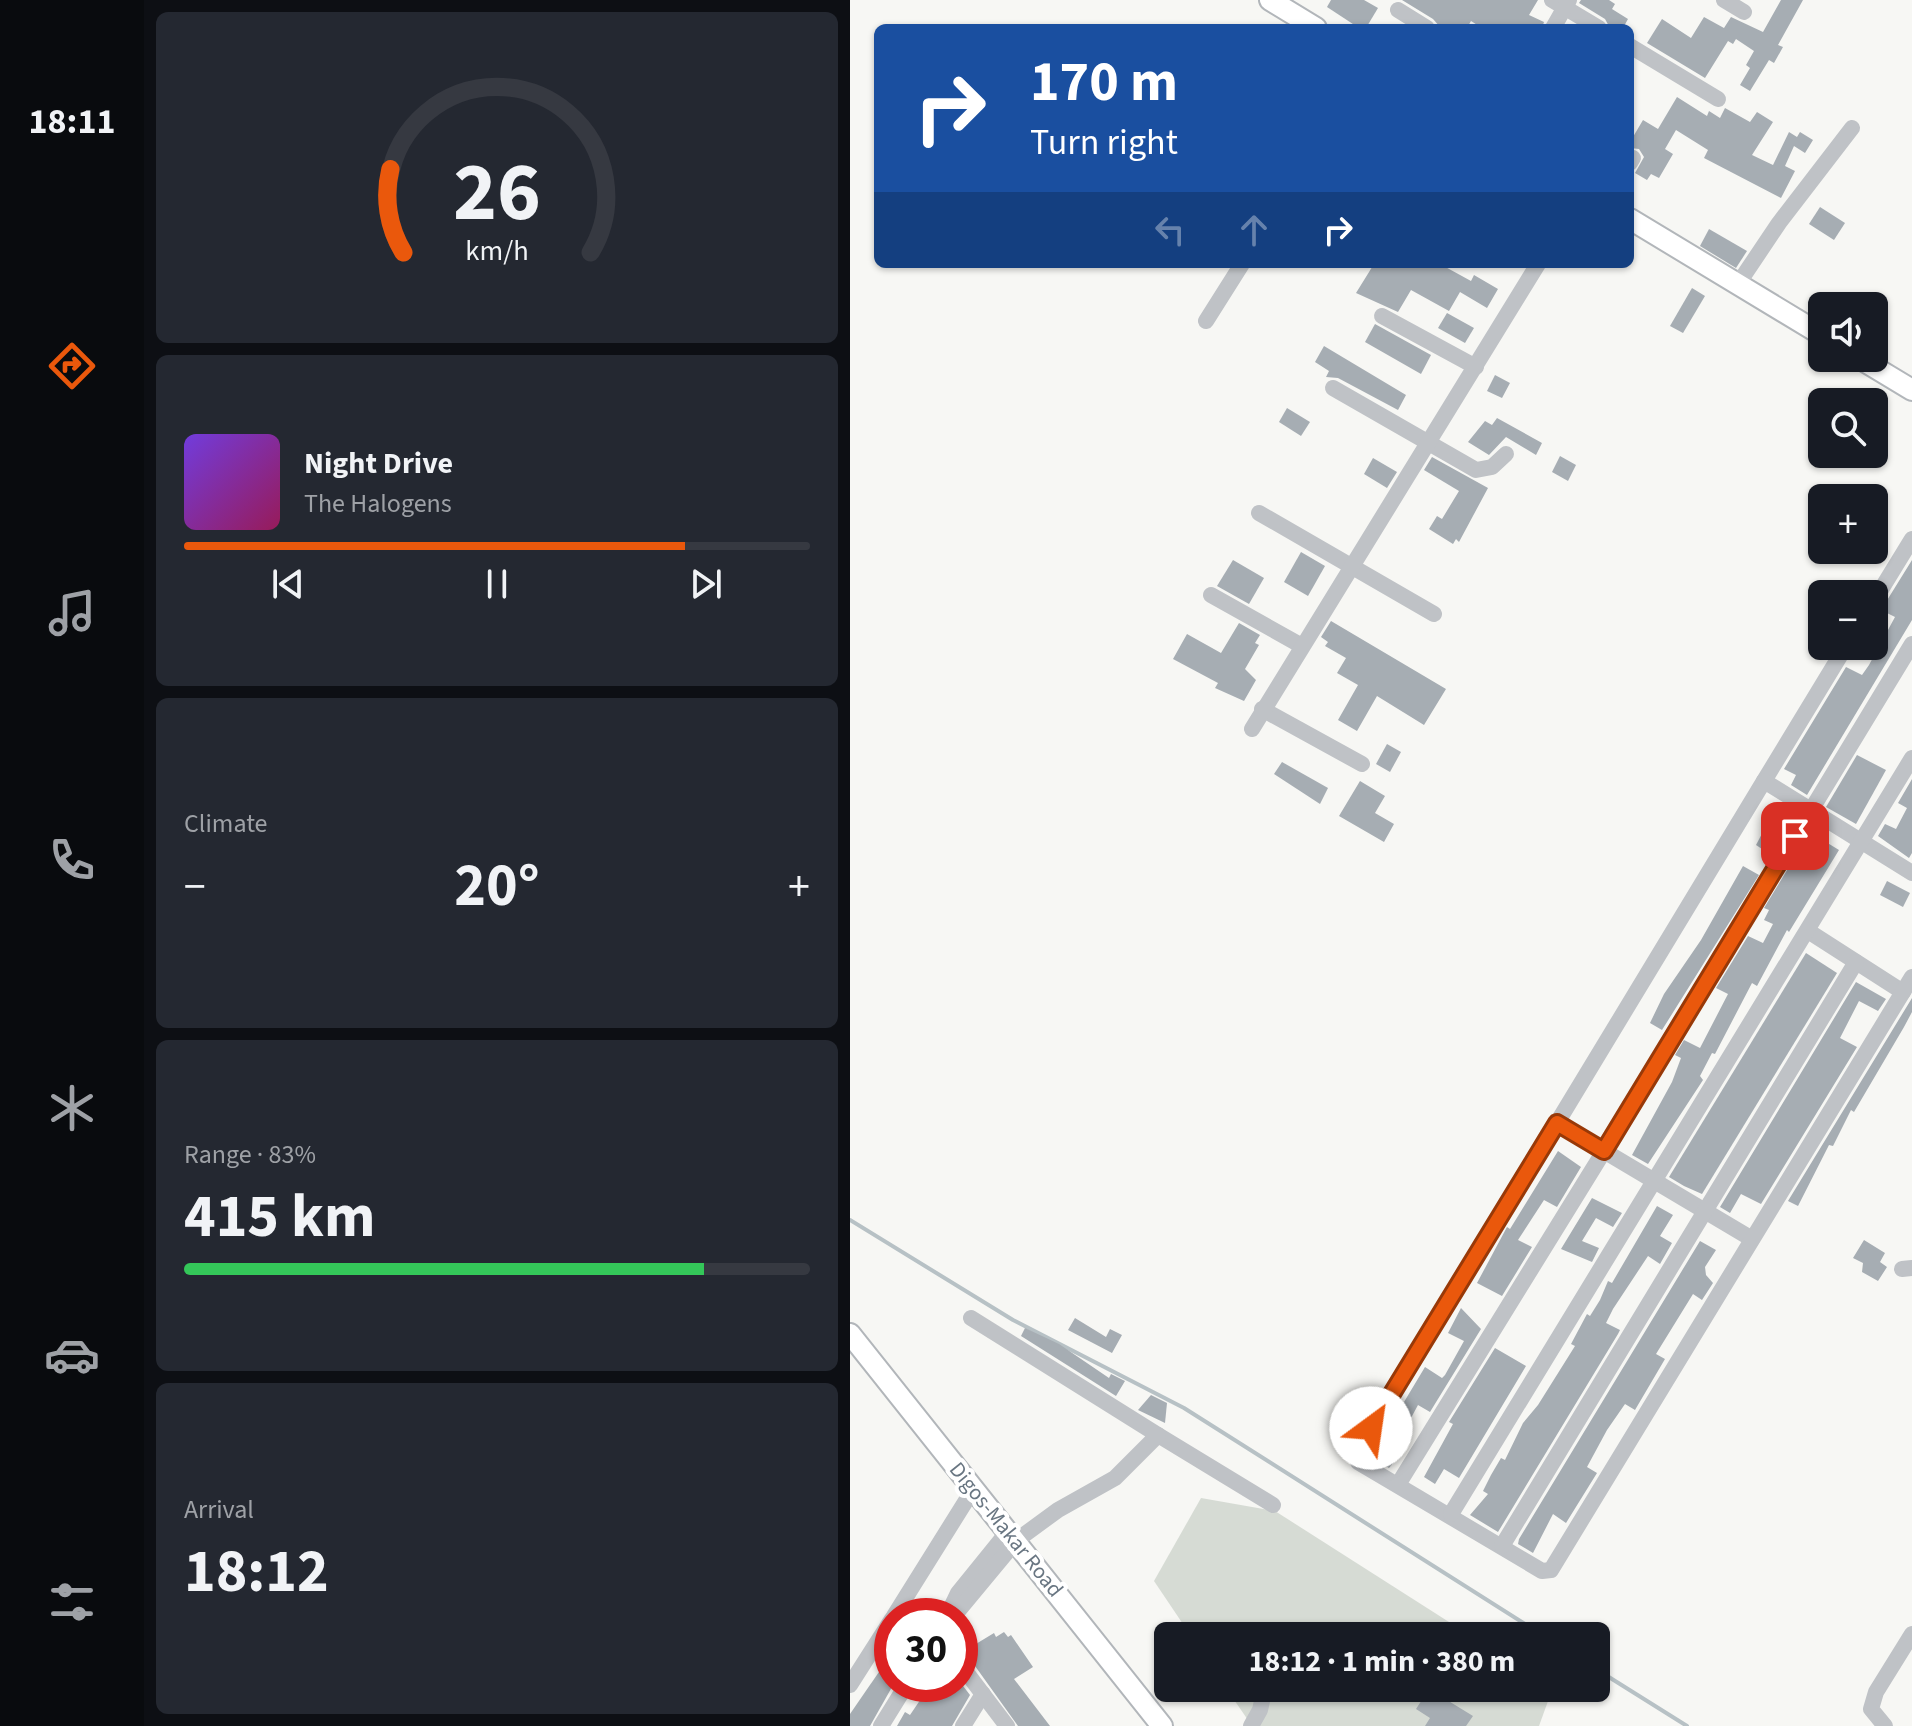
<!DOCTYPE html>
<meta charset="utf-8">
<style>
:root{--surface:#171b24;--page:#242831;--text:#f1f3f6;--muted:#9ea1a6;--line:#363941;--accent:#ea580c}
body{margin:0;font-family:"Source Sans 3",sans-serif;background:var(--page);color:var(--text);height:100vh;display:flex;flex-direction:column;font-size:30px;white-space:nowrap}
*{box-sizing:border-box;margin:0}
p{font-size:26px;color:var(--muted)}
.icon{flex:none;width:44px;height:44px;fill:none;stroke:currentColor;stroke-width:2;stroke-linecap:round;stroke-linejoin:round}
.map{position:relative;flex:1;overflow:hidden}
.panel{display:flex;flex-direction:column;gap:12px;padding:12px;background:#0d0f14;width:706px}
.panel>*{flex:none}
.banner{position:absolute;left:24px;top:24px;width:760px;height:244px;border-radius:12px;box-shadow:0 2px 6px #0004;background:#1a4fa0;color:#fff;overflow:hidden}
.tools{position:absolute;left:958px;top:292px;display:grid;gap:16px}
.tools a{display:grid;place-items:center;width:80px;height:80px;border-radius:12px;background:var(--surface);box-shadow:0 2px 6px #0004;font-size:40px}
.speed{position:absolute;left:24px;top:1598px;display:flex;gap:16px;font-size:40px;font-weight:700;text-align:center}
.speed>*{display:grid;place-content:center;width:104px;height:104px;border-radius:50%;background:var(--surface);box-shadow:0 2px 6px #0004;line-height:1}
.speed .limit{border:12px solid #d22;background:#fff;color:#111}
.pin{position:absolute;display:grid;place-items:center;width:68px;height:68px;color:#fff;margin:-34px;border-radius:16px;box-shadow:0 4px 12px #0006}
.me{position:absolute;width:88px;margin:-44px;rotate:31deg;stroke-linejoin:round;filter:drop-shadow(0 0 6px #0008)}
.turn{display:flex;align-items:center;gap:28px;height:168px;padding:0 24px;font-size:36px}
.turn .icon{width:104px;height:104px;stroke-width:2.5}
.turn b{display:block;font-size:56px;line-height:68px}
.lanes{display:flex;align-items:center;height:76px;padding:0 24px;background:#0003;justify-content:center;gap:40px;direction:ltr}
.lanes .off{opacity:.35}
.big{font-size:60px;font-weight:700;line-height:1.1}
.panel .card{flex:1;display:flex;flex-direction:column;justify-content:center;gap:12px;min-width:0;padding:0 28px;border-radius:12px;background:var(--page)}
.panel .dial{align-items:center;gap:0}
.dial svg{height:208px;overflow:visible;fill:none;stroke:var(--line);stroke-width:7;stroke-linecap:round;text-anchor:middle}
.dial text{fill:var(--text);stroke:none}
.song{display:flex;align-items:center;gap:24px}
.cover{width:96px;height:96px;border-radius:12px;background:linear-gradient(135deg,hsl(260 70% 55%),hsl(330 70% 35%))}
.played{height:8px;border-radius:4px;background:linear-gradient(90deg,var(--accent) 80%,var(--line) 80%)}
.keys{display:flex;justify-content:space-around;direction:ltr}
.heat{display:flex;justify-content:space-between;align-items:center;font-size:44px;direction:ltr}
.charge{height:12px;border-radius:6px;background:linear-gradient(90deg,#34c759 83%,var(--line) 0)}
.trip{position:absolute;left:304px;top:1622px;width:456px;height:80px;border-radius:12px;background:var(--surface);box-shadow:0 2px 6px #0004;font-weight:700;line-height:80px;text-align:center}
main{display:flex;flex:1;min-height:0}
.menu{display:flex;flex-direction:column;width:144px;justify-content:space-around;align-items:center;background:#090b0e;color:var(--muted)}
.menu .icon{width:56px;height:56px}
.menu .active{color:var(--accent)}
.menu b{font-size:36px;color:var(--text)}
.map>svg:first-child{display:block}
.green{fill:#d6dbd4}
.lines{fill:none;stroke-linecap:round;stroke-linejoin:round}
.stream{stroke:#b7c1c5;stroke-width:4}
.building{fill:#a6adb3}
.major-casing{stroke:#b2b6ba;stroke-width:24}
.minor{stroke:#bfc2c6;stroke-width:16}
.major{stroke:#fff;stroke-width:20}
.route-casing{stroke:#983908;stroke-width:20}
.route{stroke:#ea580c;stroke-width:14}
.labels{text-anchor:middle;stroke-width:8;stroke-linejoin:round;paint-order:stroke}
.street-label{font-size:22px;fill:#697682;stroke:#fff}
</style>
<main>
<nav class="menu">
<b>18:11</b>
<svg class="icon active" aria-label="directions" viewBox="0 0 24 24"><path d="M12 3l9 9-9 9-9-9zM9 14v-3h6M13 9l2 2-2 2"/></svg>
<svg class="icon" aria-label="music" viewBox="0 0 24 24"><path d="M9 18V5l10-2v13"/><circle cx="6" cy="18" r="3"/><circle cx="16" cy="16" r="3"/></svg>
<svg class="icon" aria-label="phone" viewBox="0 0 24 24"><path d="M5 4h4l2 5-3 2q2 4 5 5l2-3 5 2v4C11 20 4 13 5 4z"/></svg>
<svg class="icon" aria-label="climate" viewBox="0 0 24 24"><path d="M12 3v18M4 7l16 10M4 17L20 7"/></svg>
<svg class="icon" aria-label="car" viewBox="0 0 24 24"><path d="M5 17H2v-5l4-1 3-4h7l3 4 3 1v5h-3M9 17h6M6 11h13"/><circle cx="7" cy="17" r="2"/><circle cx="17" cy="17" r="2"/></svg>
<svg class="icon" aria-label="filters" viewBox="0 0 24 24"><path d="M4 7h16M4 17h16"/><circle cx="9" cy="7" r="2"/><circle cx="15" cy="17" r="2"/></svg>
</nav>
<section class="panel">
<div class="card dial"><svg viewBox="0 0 100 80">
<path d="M14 69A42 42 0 1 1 86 69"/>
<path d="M14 69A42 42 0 0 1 9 37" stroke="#ea580c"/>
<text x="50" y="56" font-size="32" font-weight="700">26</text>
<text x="50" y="72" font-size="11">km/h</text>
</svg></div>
<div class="card">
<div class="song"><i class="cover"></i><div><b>Night Drive</b><p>The Halogens</p></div></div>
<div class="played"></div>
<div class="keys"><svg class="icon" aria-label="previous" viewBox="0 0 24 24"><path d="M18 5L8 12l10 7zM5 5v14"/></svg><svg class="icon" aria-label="pause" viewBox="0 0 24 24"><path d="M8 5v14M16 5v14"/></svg><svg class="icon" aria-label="next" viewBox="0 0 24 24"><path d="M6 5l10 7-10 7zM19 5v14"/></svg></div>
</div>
<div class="card"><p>Climate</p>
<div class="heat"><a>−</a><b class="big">20°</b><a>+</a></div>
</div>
<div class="card"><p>Range · 83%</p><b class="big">415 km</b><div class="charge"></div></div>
<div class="card"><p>Arrival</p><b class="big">18:12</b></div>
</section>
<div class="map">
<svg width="1062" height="1726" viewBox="0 0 1062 1726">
<rect width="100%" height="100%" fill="#f7f7f4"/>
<g class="green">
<polygon points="351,1498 425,1511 621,1636 341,1636 304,1581"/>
<polygon points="376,1688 699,1688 702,1690 689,1726 402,1726"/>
</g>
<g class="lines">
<g class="stream">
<polyline points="0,1220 163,1320 334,1408 694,1636"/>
<polyline points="746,1669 837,1726"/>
</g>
</g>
<g class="building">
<polygon points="481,0 514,0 528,8 516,28 509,28 477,7"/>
<polygon points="552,0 688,0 679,15 694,22 692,28 632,28 621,21 617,28 591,28 583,19"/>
<polygon points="731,0 759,0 765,4 762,9 778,19 773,28 760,28 755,19 729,3"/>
<polygon points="931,0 953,0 928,45 933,47 924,63 919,60 900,91 890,85 900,68 896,65 904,51 886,39 883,44 878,41 855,78 797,43 812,19 841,38 854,17 874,28 881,17 913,32"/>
<polygon points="827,97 857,116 859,111 870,118 875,108 900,122 907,112 923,122 902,155 923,165 939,132 947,137 950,132 963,140 955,153 944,146 935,166 945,171 931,198 854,158 858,150 826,130 815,149 823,154 809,178 801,174 797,180 785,173 794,157 789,149 780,148 780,142 793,120 808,129"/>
<polygon points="970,207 995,223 984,240 959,224"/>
<polygon points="859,229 897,251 886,268 850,246"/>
<polygon points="524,264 590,264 621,281 624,275 648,289 637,308 610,292 599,311 561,290 548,312 506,293"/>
<polygon points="842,288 855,296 833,333 820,326"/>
<polygon points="597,313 624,328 615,343 588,328"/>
<polygon points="525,324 581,355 571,374 515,342"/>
<polygon points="474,346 556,395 548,410 488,378 476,377 479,371 465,362"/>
<polygon points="645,375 660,383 652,398 637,391"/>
<polygon points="437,408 460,422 451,436 429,422"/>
<polygon points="647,418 692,443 686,455 656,437 639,455 618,442 635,421 642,425"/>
<polygon points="710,456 726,465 718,481 702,472"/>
<polygon points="582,457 638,488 609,542 606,539 603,544 579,529 587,516 592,519 609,491 574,470"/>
<polygon points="523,458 547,472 537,488 514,474"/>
<polygon points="451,552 475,566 458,596 434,582"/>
<polygon points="383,560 414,578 399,604 367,586"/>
<polygon points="1062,560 1062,620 957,795 941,785 946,775 934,769 996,667 1012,675 1019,665 1045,617 1031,610"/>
<polygon points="481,621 596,689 574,725 527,696 507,731 488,720 508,685 487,673 496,658 475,646 478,642 471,637"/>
<polygon points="389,623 410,635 405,643 409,645 395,669 406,680 394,701 365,688 368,683 323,659 337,634 371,653"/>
<polygon points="537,744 551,752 540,772 526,764"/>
<polygon points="1007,755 1036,770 1006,824 976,807"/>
<polygon points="432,762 478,788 470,804 424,774"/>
<polygon points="1062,779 1062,853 1059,858 1028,836 1035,824 1046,829 1057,808 1048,803"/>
<polygon points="510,781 535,796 525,813 544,824 534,842 489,816"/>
<polygon points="926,807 943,819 921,855 906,845"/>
<polygon points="964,826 975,832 971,839 989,850 939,932 937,930 907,986 902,983 865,1054 862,1053 850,1076 853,1080 798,1164 782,1155 822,1082 831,1058 825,1055 834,1040 850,1048 878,994 866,988 898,936 913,943 923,924 914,920 919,910 914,908"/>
<polygon points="893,866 909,875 812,1030 800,1023 814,994 851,940"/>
<polygon points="1037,881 1060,893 1053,907 1030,895"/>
<polygon points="956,953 987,973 852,1194 834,1186 819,1177"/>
<polygon points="1006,982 1036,999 1028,1011 1009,1001 990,1038 1007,1047 911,1204 891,1194 880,1213 870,1207"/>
<polygon points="1062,998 1062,1012 1054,1027 1004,1112 1001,1110 983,1146 979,1145 948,1206 938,1201"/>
<polygon points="708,1151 731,1167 707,1207 694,1200 668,1240 682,1247 652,1296 627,1283 657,1227 660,1229"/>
<polygon points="742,1198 772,1213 763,1227 746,1218 732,1241 749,1248 742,1262 711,1249"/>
<polygon points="807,1206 823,1215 810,1236 822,1243 810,1264 798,1256 763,1309 756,1323 770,1330 768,1334 648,1532 620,1515 638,1494 633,1491 641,1475 651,1458 655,1460 673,1423 688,1405 725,1346 721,1344 737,1314 740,1316 750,1300 758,1281 762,1283"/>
<polygon points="1014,1240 1035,1253 1030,1262 1037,1267 1028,1281 1012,1272 1013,1263 1003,1258"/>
<polygon points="850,1241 866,1250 855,1267 856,1275 863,1283 852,1300 843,1294 806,1354 815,1359 785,1410 775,1404 757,1430 737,1467 747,1473 716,1523 703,1514 683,1553 668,1544 669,1539"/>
<polygon points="611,1308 631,1329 580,1412 568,1405 542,1453 549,1456 539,1468 523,1458 530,1442 575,1367 592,1378 595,1375 614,1341 598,1333"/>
<polygon points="225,1318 256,1337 260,1329 272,1335 262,1353 218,1330"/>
<polygon points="175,1328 209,1344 259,1378 261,1374 275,1381 266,1396 171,1336"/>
<polygon points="645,1348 676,1366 609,1478 594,1469 585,1484 574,1477 603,1424 599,1422"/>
<polygon points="301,1395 317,1403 315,1423 288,1410"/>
<polygon points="154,1632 158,1637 161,1635 183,1667 164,1679 200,1726 168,1726 120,1659 116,1650 144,1633 146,1637"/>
<polygon points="42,1653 42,1687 20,1726 0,1726 0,1714"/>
<polygon points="110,1682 120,1695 102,1726 47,1726 55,1712 60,1715 81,1684"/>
<polygon points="579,1689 623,1716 616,1726 575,1726 580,1718 566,1709"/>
</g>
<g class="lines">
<defs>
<g id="major">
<polyline points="420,0 466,28"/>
<polyline points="780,219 972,335"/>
<polyline points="1009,358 1062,390"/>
<polyline points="0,1334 312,1726"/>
</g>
</defs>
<use href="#major" class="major-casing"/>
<g class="minor">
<polyline points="702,0 749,28"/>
<polyline points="874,0 894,12"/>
<polyline points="548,10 577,28"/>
<polyline points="703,28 719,0"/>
<polyline points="780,46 868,99"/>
<polyline points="780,163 783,158"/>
<polyline points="888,284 929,223 1002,128"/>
<polyline points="532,316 626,367"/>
<polyline points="356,321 392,264"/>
<polyline points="483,388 626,470 642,467 656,454"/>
<polyline points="409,513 584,614"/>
<polyline points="361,595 452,646"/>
<polyline points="1024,601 1062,539"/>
<polyline points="412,709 512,764"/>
<polyline points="402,729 688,264"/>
<polyline points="914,781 996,646"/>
<polyline points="958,931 1053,992"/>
<polyline points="707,1123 914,781 1062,873"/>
<polyline points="902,1239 754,1151 1062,644"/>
<polyline points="1052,1269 1062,1268"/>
<polyline points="308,1435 423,1505"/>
<polyline points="549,1483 754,1151 707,1123 505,1454 508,1462 692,1571 701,1570 1062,977"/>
<polyline points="601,1514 1062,758"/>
<polyline points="652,1546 1006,962"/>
<polyline points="44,1616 124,1488"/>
<polyline points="97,1616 108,1593 159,1530"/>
<polyline points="104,1616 167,1540 208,1510 265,1478 308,1435 121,1318"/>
<polyline points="110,1664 157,1726"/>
<polyline points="0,1685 42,1619"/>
<polyline points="31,1726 57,1684"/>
<polyline points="113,1726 133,1694"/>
<polyline points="401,1726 410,1710 415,1688"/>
<polyline points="1035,1726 1021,1709 1026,1692 1062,1634"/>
</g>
<use href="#major" class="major"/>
</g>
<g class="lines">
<defs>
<polyline id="route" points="521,1428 707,1123 754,1151 945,836"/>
</defs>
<use href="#route" class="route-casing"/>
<use href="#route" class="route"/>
</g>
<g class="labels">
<g class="street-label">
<text transform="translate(157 1529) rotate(51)" y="8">Digos-Makar Road</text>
</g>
</g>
</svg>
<div class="tools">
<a><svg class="icon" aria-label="sound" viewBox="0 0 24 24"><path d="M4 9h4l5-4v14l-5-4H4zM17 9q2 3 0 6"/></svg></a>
<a><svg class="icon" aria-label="search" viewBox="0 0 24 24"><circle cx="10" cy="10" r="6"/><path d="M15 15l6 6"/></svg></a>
<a>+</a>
<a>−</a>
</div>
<div class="speed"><div class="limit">30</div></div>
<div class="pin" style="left:945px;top:836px;background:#d93025"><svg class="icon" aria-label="arrive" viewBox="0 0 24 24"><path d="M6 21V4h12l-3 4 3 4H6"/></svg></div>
<svg class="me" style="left:521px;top:1428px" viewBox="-20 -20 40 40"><circle r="19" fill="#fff"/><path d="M0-13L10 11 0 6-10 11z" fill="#ea580c"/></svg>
<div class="trip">18:12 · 1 min · 380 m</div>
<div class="banner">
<div class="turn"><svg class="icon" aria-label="right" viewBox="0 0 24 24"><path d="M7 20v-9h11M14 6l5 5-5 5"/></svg><div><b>170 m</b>Turn right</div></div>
<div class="lanes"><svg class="icon off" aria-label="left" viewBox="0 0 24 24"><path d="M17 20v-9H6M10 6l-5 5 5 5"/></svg><svg class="icon off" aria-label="ahead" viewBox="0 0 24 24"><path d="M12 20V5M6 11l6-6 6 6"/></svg><svg class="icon" aria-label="right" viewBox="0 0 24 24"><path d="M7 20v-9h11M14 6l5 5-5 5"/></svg></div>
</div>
</div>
</main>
